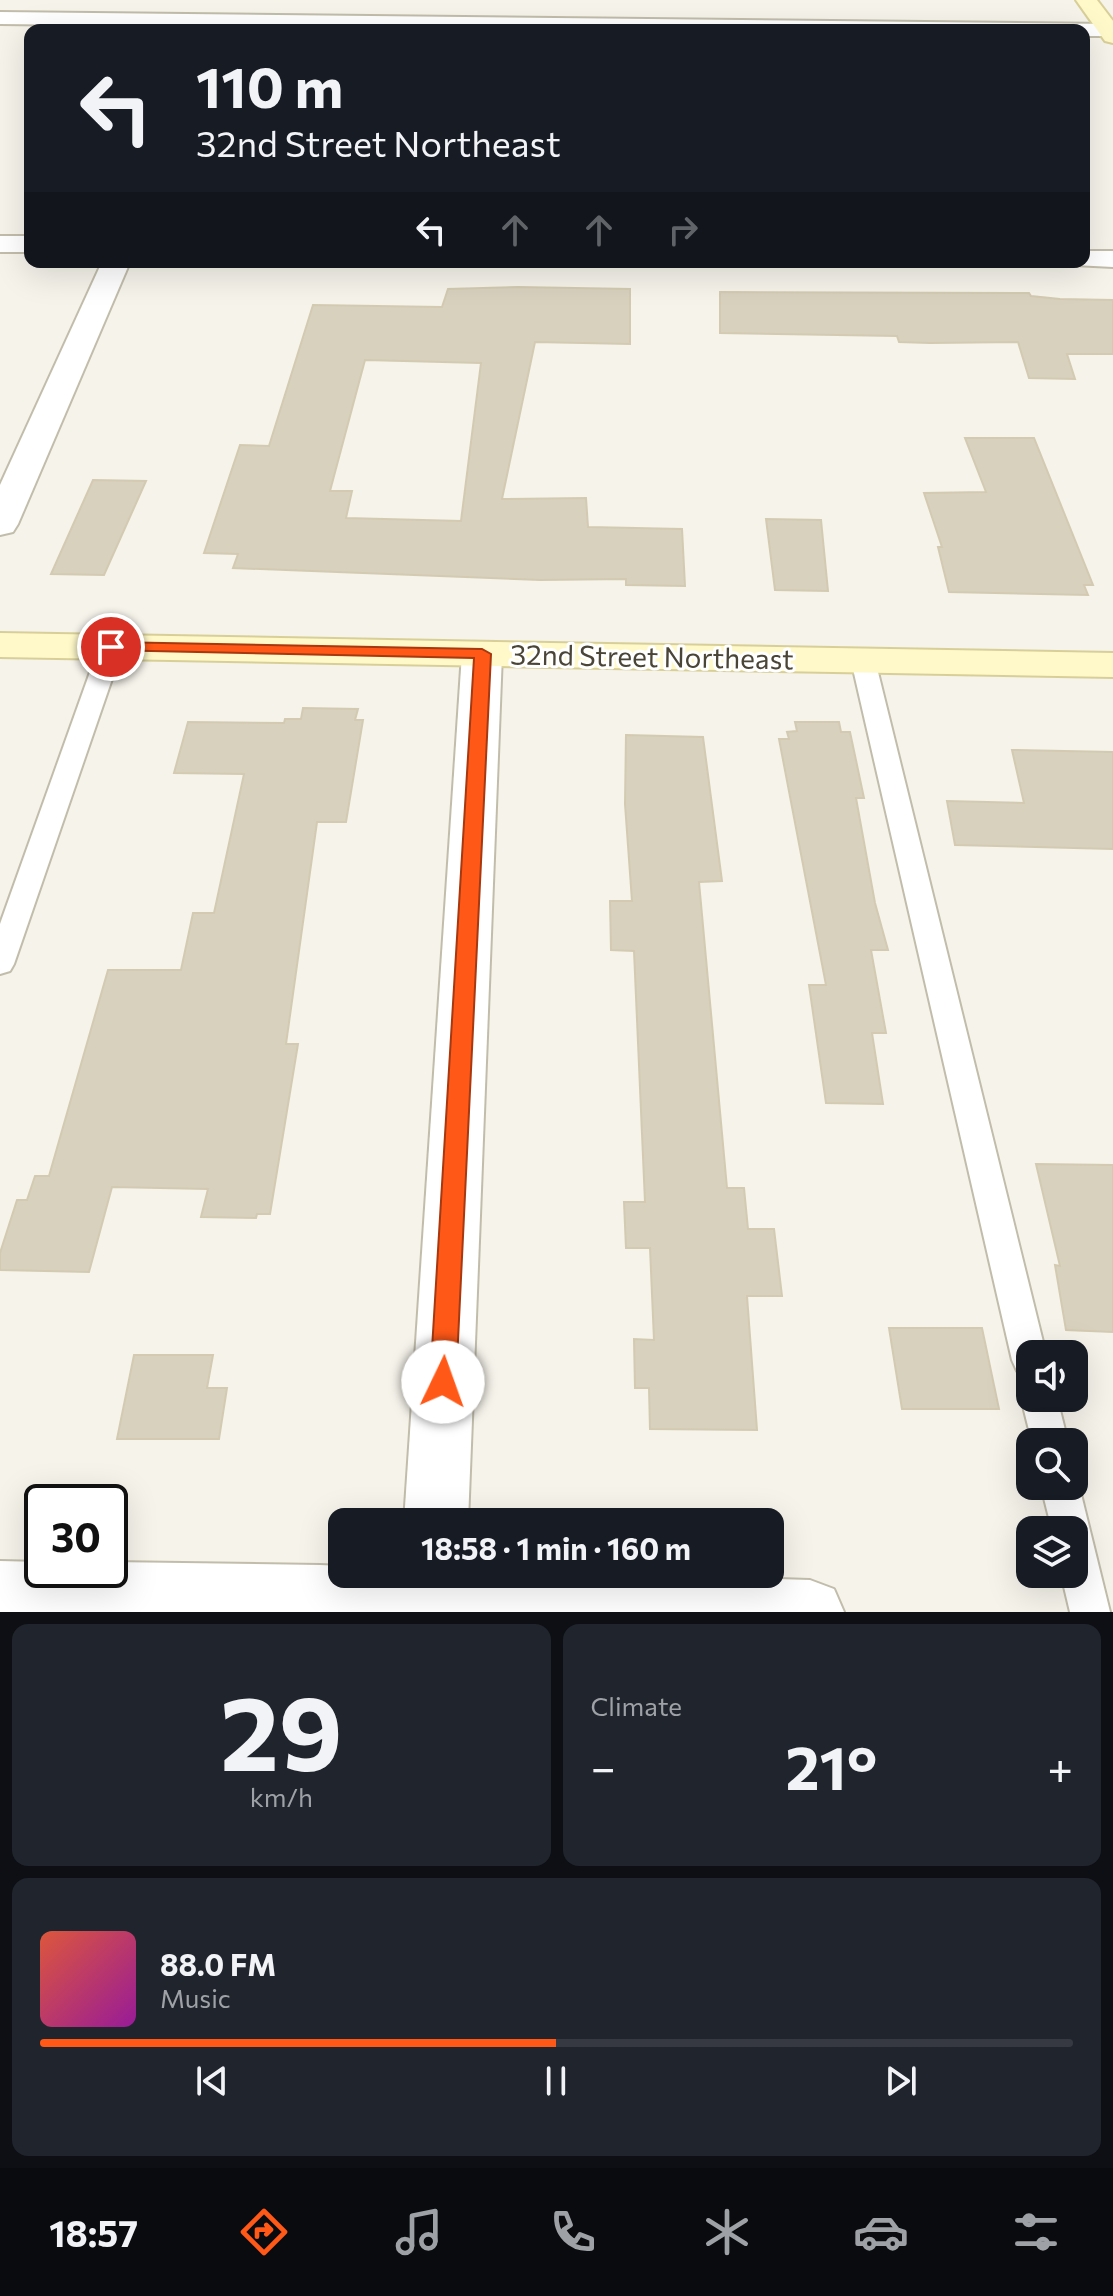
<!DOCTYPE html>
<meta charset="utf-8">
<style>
:root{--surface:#171b24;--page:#20242c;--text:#f1f3f6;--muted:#9ea1a6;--line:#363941;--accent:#ff5817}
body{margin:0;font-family:Commissioner,sans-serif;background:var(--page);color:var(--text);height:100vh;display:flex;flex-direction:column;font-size:30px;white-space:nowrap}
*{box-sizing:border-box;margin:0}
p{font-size:26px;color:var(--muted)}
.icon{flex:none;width:44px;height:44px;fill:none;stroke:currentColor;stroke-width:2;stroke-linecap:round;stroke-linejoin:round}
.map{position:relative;height:1612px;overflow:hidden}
.drawer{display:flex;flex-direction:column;gap:12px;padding:12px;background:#0d0f14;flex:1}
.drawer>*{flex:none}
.guide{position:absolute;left:24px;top:24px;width:1066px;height:244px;border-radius:16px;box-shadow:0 8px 32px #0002;background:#171b24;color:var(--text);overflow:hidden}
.controls{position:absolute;left:1016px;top:1340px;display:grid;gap:16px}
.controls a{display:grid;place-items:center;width:72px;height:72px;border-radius:16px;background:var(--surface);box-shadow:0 8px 32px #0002;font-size:40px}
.speed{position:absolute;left:24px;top:1484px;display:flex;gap:16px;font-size:40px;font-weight:700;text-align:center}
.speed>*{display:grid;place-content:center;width:104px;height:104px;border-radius:50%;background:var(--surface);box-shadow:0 8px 32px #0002;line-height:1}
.speed .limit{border:4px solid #111;border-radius:12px;background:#fff;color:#111}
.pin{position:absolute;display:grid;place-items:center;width:68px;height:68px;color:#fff;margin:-34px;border:4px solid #fff;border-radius:50%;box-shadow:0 2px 8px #0007}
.me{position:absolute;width:88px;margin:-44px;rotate:3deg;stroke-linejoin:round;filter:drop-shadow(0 0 6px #0008)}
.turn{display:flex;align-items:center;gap:28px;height:168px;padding:0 40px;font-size:36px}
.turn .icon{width:104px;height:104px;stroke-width:2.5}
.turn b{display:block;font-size:56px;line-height:68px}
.lanes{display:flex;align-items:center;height:76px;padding:0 40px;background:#0003;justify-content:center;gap:40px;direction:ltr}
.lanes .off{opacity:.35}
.big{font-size:60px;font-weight:700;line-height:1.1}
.drawer .widget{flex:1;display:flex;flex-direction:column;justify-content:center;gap:12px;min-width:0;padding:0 28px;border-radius:16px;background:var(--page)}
.drawer .dial{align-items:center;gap:0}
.dial b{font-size:104px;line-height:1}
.song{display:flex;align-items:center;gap:24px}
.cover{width:96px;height:96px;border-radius:12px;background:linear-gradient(135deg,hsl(10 70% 55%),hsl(300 70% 35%))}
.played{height:8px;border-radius:4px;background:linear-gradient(90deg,var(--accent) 50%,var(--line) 50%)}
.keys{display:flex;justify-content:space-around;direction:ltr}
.heat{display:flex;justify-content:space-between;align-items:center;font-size:44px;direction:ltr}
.drawer .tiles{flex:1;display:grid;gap:12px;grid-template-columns:1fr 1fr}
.widget:last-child{grid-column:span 2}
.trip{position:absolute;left:328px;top:1508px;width:456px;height:80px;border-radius:16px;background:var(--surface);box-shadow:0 8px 32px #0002;font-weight:700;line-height:80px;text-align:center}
.tab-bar{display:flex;height:128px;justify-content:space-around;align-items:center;background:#090b0e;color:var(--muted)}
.tab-bar .icon{width:56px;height:56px}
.tab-bar .active{color:var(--accent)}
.tab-bar b{font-size:36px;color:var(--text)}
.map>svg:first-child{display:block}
.building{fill:#d8d1be;stroke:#d3cab1;stroke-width:2;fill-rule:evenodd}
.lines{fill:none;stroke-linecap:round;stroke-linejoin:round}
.lane-casing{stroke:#c2bdab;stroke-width:4}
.street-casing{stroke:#c2bdab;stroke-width:4}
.secondary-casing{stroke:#d8cf98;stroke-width:4}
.lane{fill:#fff;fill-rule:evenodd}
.street{fill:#fff;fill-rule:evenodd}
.secondary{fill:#fff9ca;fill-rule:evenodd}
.route{fill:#ff5817;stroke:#a6390f;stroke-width:2}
.labels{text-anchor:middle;stroke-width:6;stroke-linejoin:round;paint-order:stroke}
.street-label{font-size:28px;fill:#4a4537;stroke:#fff}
</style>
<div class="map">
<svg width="1113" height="1612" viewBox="0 0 1113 1612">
<rect width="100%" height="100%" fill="#f5f3ea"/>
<g class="building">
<path d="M518,287L630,289V344L535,342L502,499L586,498L588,527L682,529L685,586L626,585V579L540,580L233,568L238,554L204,553L240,445L269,446L313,305L442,307L448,289ZM365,360L481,363L461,521L346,518L352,491H330Z"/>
<polygon points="720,292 1029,293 1031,296 1060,299 1113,300 1113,354 1067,354 1075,379 1029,378 1018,342 930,343 899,342 897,336 720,333"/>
<polygon points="965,438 1034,438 1093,585 1084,585 1088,595 949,592 938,547 942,547 924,493 986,492"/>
<polygon points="93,480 146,481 104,575 51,574"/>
<polygon points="766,519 821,520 828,591 775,590"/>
<polygon points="303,708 358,709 355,720 363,720 346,822 317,822 286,1044 298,1044 270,1214 257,1214 256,1218 201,1217 208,1189 112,1187 89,1272 0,1270 0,1253 17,1200 27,1200 35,1176 49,1176 108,970 181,970 193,913 214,913 244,774 174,773 188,722 284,723 285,719 301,719"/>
<polygon points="795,722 839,722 841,732 850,732 864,798 856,798 875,903 888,950 871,950 886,1033 872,1033 883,1104 826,1103 809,985 826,985 779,739 789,739 787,732 797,731"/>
<polygon points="626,735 703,737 722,881 699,882 727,1188 744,1188 748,1229 774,1229 782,1296 747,1296 757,1430 650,1429 649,1388 635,1388 634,1339 654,1340 650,1248 626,1248 624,1202 645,1202 634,951 611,950 610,901 632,901 625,804"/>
<polygon points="1012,750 1113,752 1113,849 955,845 947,801 1024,803"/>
<polygon points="1036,1164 1113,1165 1113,1332 1066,1330 1055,1265 1060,1266"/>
<polygon points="889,1328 982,1328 999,1409 902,1409"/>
<polygon points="134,1355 213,1355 207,1388 227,1388 219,1439 117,1439"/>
</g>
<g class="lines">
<defs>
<g id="lane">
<polygon points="111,640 119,642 123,647 14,964 10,971 0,974 0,924 99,647 103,642"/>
<polygon points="863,653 871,655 875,660 1046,1354 1030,1354 1030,1375 1017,1371 1012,1360 851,660 855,655"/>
<polygon points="1030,1385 1030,1398 1057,1398 1068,1442 1032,1442 1021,1398"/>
<polygon points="1074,1475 1079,1486 1110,1612 1070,1612 1061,1574 1074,1574 1074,1530 1052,1530 1041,1486 1074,1486"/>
</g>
<g id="street">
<polygon points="0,12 1113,24 1113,36 1084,36 1084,30 518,30 0,24"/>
<rect x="0" y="236" width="30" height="16"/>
<polygon points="1084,251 1113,251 1113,267 1074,265 1072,262 1084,262"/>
<polygon points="102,262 130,262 18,524 13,532 0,535 0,485"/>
<polygon points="482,642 496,646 502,654 468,1522 404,1522 462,654 468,646"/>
<polygon points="0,1561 42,1562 42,1570 110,1570 110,1562 320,1565 342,1566 342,1574 622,1574 810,1580 834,1589 844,1612 0,1612"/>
</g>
<g id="secondary">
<polygon points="1076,0 1097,0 1113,21 1113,43 1105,41"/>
<polygon points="0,633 1113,653 1113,677 0,657"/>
</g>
</defs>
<use href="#lane" class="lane-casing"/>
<use href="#street" class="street-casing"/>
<use href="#secondary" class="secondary-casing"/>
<use href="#lane" class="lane"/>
<use href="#street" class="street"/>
<use href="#secondary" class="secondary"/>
</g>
<polygon class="route" points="111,642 482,649 491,654 456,1382 452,1389 443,1392 434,1389 430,1382 474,658 105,650 105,644"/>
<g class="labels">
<g class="street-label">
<text transform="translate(652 657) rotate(1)" y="10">32nd Street Northeast</text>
</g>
</g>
</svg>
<div class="controls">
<a><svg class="icon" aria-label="sound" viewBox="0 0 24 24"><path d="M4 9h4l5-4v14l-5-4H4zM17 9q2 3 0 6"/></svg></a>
<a><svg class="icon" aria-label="search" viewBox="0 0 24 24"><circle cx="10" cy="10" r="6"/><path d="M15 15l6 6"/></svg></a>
<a><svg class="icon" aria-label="layers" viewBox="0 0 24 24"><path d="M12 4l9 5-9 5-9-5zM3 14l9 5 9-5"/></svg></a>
</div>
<div class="speed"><div class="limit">30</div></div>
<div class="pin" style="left:111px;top:647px;background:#d93025"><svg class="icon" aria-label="arrive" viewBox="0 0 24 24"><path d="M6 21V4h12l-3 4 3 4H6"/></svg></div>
<svg class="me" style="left:443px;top:1382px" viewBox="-20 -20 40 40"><circle r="19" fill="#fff"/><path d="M0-13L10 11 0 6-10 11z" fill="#ff5817"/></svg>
<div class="trip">18:58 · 1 min · 160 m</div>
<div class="guide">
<div class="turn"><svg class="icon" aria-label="left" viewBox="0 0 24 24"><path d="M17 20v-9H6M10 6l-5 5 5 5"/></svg><div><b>110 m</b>32nd Street Northeast</div></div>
<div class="lanes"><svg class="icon" aria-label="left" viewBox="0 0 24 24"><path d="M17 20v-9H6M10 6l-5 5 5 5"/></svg><svg class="icon off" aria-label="ahead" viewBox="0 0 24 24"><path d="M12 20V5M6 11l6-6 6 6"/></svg><svg class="icon off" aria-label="ahead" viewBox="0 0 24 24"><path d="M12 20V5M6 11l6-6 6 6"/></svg><svg class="icon off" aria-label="right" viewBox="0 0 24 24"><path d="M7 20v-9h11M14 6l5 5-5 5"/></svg></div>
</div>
</div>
<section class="drawer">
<div class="tiles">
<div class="widget dial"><b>29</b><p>km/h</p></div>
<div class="widget"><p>Climate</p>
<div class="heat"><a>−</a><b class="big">21°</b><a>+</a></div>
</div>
<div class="widget">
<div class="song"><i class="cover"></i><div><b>88.0 FM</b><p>Music</p></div></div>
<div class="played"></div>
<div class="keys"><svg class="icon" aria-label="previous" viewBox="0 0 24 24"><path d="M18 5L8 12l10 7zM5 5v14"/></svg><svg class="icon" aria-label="pause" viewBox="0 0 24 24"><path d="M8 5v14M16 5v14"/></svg><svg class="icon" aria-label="next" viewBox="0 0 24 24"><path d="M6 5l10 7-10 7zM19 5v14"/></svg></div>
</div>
</div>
</section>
<nav class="tab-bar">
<b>18:57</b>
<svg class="icon active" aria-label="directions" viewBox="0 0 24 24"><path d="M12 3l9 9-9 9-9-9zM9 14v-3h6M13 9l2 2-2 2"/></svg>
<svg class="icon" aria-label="music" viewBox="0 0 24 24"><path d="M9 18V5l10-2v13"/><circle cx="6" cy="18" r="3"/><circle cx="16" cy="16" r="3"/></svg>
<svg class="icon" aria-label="phone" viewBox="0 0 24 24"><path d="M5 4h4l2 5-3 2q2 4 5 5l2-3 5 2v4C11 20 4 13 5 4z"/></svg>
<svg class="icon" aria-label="climate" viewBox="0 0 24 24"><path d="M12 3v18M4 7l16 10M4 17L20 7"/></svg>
<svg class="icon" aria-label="car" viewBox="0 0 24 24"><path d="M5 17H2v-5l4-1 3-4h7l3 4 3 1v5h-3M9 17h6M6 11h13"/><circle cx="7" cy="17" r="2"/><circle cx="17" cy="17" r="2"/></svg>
<svg class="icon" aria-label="filters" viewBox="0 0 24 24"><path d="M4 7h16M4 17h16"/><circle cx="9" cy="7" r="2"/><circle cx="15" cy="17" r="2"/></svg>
</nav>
